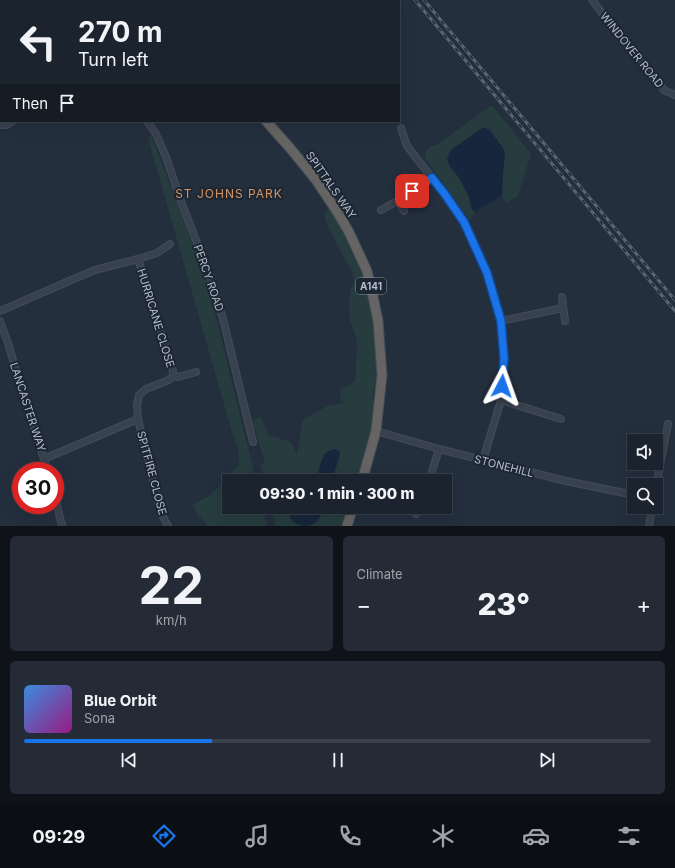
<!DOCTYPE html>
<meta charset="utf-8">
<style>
:root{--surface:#1b232e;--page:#242b36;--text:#f1f3f6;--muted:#a0a4aa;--line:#39404a;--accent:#1a73e8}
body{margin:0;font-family:Inter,sans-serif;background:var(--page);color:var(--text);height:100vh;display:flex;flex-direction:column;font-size:15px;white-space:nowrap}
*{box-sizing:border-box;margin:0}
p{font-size:13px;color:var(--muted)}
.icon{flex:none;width:22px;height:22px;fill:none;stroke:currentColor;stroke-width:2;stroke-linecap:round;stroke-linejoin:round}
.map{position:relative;height:526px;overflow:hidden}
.drawer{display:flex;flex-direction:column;gap:10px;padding:10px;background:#0f1319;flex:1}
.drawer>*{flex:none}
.hud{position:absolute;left:0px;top:0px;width:400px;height:122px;box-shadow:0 4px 16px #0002,0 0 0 1px var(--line);background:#1b232e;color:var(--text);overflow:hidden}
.buttons{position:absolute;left:627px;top:434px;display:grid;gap:8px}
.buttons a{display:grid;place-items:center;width:36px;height:36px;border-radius:0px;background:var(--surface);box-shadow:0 4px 16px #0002,0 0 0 1px var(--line);font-size:20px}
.speed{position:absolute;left:12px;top:462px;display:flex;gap:8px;font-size:20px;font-weight:700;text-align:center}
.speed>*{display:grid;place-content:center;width:52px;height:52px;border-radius:50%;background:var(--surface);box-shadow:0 4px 16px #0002,0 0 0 1px var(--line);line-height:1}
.speed .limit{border:6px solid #d22;background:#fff;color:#111}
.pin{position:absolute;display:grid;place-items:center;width:34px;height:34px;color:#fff;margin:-17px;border-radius:8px;box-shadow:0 2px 6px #0006}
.me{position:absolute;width:44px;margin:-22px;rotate:4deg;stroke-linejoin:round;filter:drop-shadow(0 0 3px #0008)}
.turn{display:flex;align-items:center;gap:14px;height:84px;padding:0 12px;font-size:18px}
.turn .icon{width:52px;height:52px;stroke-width:2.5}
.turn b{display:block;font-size:28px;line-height:34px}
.then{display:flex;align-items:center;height:38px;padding:0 12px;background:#0003;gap:8px;font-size:15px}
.big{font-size:30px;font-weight:800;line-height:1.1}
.drawer .tile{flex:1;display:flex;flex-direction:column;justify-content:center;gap:6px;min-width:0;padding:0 14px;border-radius:6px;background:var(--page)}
.drawer .dial{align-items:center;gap:0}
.dial b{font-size:52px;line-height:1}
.song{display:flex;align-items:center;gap:12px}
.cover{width:48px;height:48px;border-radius:6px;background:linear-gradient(135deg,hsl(210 70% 55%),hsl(310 70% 35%))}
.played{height:4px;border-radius:2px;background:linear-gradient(90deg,var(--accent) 30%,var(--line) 30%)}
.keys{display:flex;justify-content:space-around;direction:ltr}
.heat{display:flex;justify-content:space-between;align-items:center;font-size:22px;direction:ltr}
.drawer .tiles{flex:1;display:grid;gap:10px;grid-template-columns:1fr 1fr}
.tile:last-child{grid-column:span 2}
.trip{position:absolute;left:222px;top:474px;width:230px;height:40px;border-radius:0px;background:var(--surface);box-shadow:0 4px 16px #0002,0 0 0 1px var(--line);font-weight:800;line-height:40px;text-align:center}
.menu{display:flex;height:64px;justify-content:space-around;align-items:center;background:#0b0e12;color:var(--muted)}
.menu .icon{width:28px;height:28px}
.menu .current{color:var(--accent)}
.menu b{font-size:18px;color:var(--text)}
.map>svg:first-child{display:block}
.green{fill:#263c3f}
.water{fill:#17263c}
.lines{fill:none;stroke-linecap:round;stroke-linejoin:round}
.minor-casing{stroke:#414a57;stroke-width:8}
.trunk-casing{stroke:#434c59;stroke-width:11}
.minor{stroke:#38414e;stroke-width:5.5}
.trunk{stroke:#656462;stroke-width:9}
.rail-casing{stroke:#5a6575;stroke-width:3}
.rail{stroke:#1d2633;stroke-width:1.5;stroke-dasharray:4.5;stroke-linecap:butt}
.route-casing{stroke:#114b97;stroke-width:10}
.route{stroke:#1a73e8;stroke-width:7}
.labels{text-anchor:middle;stroke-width:4;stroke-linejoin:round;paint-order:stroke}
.shield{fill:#1d2633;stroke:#878f9c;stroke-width:1}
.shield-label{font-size:10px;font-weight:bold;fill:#b4bcc9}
.street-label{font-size:11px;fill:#b4bcc9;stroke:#1d2633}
.neighbourhood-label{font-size:12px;letter-spacing:1px;fill:#d59563;stroke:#1d2633}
</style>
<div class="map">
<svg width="675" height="526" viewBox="0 0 675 526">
<rect width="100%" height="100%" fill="#242f3e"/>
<g class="green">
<path d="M492,105L531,154L518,196L506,203L502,195L503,175L449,165C456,175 464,185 469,197C471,202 470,208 475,212L470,221L425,158C424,151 428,149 433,145L435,146Z"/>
<polygon points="151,135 208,284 256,481 229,481 229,507 262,507 266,522 266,526 208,526 197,514 193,505 207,497 217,489 239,464 239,452 232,432 148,138"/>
<polygon points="333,205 365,270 371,302 379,371 373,394 375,410 373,433 360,481 264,481 260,464 265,463 252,420 261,417 268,435 291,442 297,455 303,420 327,406 344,403 340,397 340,390 355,381 356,367 357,340 350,320 349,307 350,291 354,283 353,272 345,260 327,224 324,214"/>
<polygon points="271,507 350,507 344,526 276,526"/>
</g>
<g class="water">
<polygon points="482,128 486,128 490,130 503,148 505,154 503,175 502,195 475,212 472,210 469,197 458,176 449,165 447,159 451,150"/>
<path d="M335,449L339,451L340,454L332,481H317C320,469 320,450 335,449Z"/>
<path d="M286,507H324C320,517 317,526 305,526C301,526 296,524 293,522C290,518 288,511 286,507Z"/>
</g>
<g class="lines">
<defs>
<g id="minor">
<polyline points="298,0 298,1"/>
<polyline points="592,0 612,26 664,90 675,95"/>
<polyline points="188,1 188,0"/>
<polyline points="147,121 156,134 166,157 182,204 211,279 223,319 253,442"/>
<polyline points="0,125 7,125 13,121"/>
<polyline points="401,128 407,146 432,178 444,193 469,231 487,273 501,321 504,358 501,400 483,460"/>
<polyline points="397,201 404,211"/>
<polyline points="381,210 397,201 432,178"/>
<polyline points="138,259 173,371 173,376"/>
<polyline points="562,297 565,321"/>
<polyline points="0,311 83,275 95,270 138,259 157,253 170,244"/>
<polyline points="0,321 8,343 18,377 44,459 47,471"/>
<polyline points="501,321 563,308"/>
<polyline points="501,400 561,419"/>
<polyline points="138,419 159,506 164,519 168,526"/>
<polyline points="376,431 439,449 566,481 634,495"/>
<polyline points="44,459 138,419 137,405 139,395 146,389 169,380 173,376 178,377 196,372"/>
<polyline points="429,481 439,449"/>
<polyline points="656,486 668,424"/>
<polyline points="55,497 62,526"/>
<polyline points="416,514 419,507"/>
<polyline points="649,526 652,507"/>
</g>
<g id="trunk">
<polyline points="148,0 149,1"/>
<polyline points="180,0 181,1"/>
<polyline points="157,1 158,0"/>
<polyline points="266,121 290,148 316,180 336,210 349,232 367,271 372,292 378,321 382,375 376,431 362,481"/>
<polyline points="347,526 353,507"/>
</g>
</defs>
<use href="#minor" class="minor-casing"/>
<use href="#trunk" class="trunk-casing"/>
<use href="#minor" class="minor"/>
<use href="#trunk" class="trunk"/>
<defs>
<g id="rail">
<polyline points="415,0 675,311"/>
<polyline points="424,0 675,300"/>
</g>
</defs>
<use href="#rail" class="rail-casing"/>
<use href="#rail" class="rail"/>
</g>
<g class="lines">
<defs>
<polyline id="route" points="412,191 432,178 444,193 464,222 487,273 501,321 504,358 502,386"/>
</defs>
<use href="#route" class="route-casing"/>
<use href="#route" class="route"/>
</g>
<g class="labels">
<rect class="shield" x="356" y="278" width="30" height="16" rx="3"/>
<g class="shield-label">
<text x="371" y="290">A141</text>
</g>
<g class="street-label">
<text transform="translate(632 50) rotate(51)" y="4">WINDOVER ROAD</text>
<text transform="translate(331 185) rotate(55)" y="4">SPITTALS WAY</text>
<text transform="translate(209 278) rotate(71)" y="4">PERCY ROAD</text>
<text transform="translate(156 318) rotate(73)" y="4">HURRICANE CLOSE</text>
<text transform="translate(28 407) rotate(72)" y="4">LANCASTER WAY</text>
<text transform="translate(504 466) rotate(14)" y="4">STONEHILL</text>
<text transform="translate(152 473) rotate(75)" y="4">SPITFIRE CLOSE</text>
</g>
<g class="neighbourhood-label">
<text x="229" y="198">ST JOHNS PARK</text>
</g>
</g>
</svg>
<div class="buttons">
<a><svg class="icon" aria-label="sound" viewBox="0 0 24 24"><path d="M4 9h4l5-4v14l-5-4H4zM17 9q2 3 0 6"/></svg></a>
<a><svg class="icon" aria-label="search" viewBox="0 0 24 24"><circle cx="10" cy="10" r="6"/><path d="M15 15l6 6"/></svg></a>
</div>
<div class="speed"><div class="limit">30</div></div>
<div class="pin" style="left:412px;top:191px;background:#d93025"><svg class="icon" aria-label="arrive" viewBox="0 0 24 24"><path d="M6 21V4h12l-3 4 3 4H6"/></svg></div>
<svg class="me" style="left:502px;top:386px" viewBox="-20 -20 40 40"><path d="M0-17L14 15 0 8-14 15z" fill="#1a73e8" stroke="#fff" stroke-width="4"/></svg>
<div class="trip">09:30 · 1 min · 300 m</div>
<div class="hud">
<div class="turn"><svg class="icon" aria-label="left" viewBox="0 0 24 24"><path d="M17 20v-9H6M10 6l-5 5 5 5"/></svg><div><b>270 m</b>Turn left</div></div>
<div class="then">Then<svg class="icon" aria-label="arrive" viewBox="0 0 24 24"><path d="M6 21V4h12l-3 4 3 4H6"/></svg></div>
</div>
</div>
<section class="drawer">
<div class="tiles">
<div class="tile dial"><b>22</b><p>km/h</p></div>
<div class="tile"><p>Climate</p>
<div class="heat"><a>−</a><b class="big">23°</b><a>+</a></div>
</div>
<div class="tile">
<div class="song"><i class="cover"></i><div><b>Blue Orbit</b><p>Sona</p></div></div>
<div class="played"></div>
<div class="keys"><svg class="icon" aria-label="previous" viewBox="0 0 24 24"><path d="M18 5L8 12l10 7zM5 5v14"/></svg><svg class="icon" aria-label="pause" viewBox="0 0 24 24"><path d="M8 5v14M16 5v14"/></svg><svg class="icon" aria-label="next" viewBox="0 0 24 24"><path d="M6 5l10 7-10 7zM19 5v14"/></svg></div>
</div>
</div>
</section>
<nav class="menu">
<b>09:29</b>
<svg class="icon current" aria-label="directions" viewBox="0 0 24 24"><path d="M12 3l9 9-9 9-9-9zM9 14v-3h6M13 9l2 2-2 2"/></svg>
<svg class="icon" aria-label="music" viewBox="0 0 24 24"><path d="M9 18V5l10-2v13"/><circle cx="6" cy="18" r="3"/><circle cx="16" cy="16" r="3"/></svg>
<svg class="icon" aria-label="phone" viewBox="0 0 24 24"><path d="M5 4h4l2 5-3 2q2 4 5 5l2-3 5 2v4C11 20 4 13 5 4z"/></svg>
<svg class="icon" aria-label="climate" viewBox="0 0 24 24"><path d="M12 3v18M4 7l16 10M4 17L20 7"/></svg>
<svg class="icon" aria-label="car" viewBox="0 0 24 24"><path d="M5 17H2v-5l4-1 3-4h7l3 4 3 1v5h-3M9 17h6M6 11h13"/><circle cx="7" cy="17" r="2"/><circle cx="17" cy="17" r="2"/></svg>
<svg class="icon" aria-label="filters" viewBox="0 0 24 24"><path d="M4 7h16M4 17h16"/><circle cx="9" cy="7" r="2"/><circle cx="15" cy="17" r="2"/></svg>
</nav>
